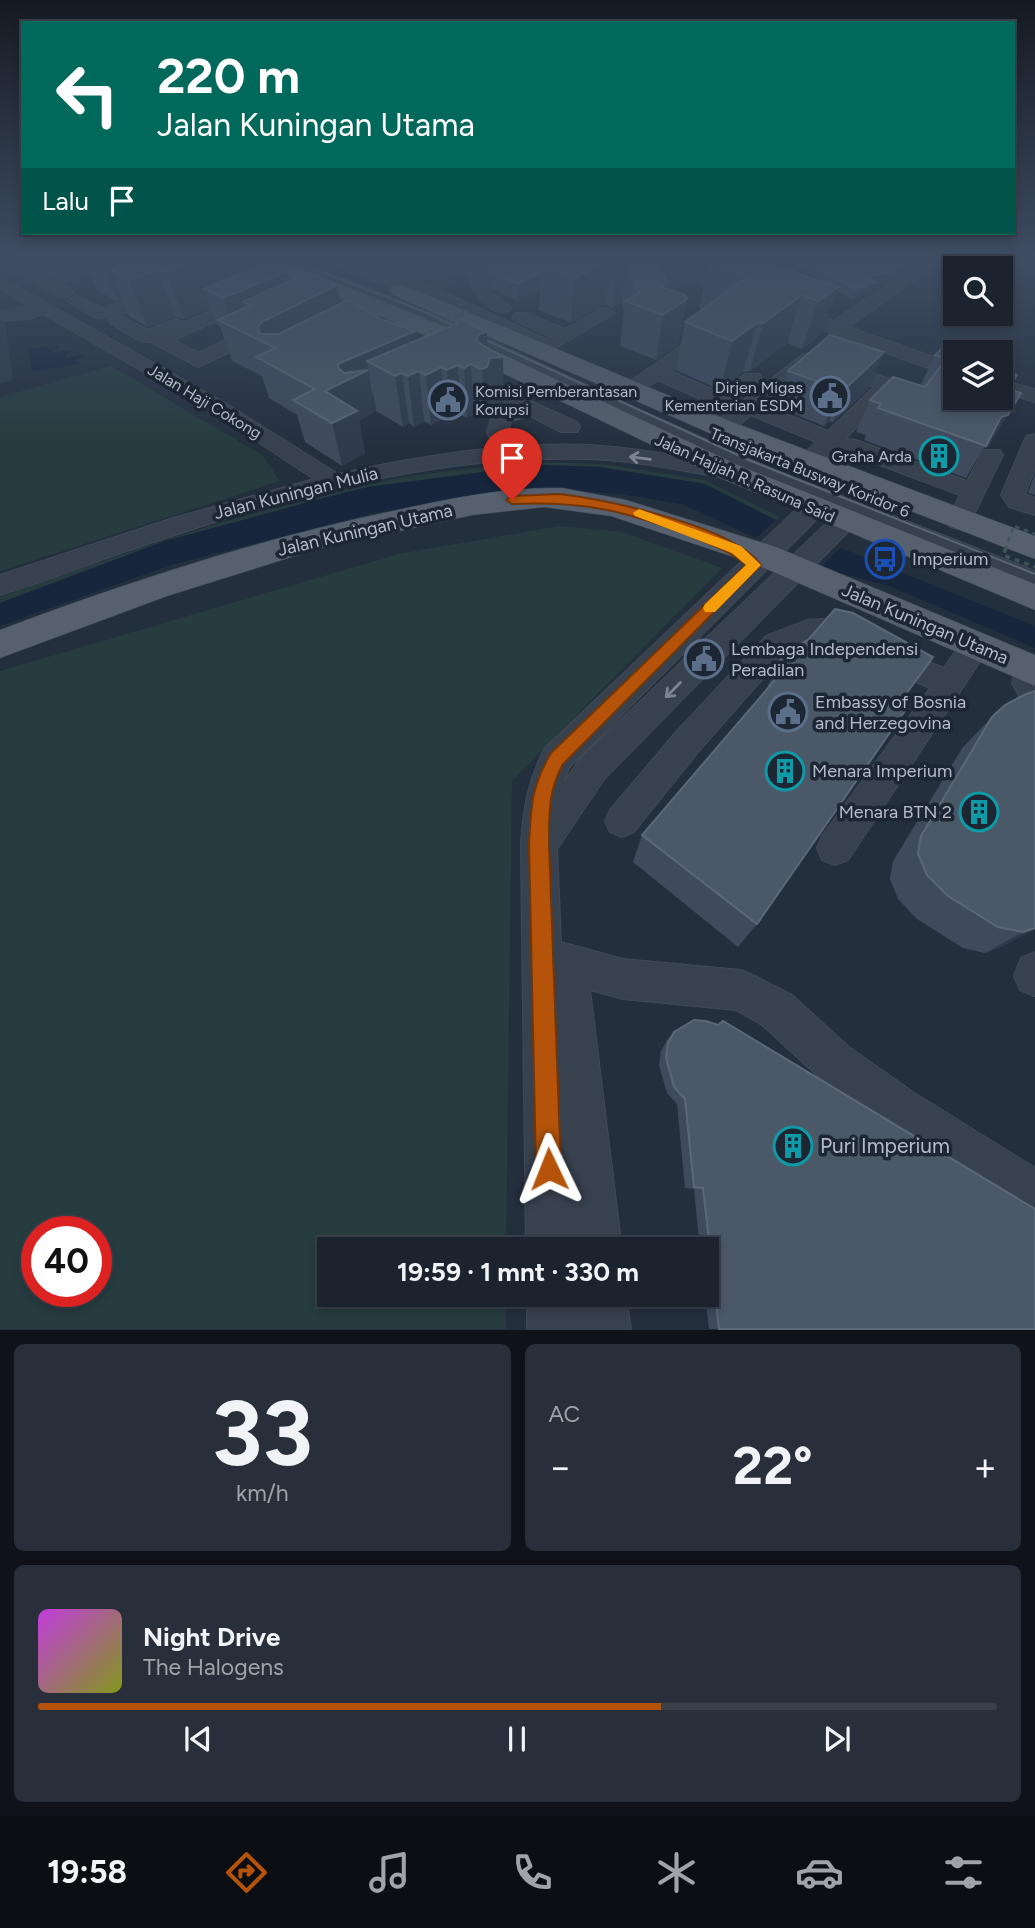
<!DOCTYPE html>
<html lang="id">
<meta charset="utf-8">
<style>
:root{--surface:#1b232e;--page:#282f3a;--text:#f1f3f6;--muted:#a0a4aa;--line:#39404a;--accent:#b45309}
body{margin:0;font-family:Figtree,sans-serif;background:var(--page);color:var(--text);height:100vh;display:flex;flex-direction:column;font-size:26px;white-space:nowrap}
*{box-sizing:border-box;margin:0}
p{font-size:23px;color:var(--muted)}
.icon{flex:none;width:38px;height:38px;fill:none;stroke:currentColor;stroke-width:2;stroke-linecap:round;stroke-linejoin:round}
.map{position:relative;height:1330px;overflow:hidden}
.panel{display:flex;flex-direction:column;gap:14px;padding:14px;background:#0f1319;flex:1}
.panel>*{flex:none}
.hud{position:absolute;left:21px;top:21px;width:994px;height:214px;border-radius:0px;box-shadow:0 4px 10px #0003,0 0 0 2px var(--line);background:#00695c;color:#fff;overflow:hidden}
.fabs{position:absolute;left:943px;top:256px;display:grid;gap:14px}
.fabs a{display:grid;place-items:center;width:70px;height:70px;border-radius:0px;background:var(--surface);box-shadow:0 4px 10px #0003,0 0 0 2px var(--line);font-size:35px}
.speed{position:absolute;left:21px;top:1216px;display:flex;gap:14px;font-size:35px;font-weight:700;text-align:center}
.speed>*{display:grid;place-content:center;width:91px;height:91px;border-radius:50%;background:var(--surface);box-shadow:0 4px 10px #0003,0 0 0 2px var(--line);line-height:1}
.speed .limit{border:10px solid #d22;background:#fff;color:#111}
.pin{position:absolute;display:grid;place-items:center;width:60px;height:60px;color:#fff;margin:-72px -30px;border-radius:50% 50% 50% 0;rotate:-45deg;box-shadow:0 0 7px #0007}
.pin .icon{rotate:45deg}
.me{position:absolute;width:77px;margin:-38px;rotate:358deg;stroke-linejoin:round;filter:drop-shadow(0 0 5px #0008)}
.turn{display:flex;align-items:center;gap:24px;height:147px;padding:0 21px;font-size:32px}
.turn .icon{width:91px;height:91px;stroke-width:2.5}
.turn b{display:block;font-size:49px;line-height:60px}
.then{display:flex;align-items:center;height:66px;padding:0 21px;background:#0003;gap:14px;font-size:26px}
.big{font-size:52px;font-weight:700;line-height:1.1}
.panel .card{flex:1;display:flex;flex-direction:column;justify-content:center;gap:10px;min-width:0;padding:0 24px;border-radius:10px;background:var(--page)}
.panel .dial{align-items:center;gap:0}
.dial b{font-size:91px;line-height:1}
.song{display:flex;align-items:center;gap:21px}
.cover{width:84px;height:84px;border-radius:10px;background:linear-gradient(135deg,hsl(290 70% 55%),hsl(70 70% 35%))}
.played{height:7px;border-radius:4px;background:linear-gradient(90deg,var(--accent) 65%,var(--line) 65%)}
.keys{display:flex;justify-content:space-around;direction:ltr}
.heat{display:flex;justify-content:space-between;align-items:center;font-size:38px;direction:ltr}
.panel .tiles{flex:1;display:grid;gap:14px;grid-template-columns:1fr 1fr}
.card:last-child{grid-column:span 2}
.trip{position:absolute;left:317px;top:1237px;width:402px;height:70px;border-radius:0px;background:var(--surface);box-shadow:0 4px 10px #0003,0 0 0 2px var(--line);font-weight:700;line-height:70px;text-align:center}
.dock{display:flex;height:112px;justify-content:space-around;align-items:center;background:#0b0e12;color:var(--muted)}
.dock .icon{width:49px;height:49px}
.dock .active{color:var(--accent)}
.dock b{font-size:32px;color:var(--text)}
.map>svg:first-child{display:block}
.green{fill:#263c3f;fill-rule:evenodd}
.water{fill:#17263c}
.pier{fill:#242f3e}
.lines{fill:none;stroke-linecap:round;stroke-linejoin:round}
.minor-casing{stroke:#414a57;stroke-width:2}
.major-casing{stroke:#414a57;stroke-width:1}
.minor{fill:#38414e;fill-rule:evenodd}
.major{fill:#56606e;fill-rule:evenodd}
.tram{stroke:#5a6575;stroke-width:2}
.path-bridge-far2{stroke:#3f5557;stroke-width:2;stroke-dasharray:3.5 3.5;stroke-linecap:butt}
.path-bridge-far1{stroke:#3f5557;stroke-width:2.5;stroke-dasharray:4.5 4.5;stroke-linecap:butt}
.path-bridge{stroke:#3f5557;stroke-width:3.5;stroke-dasharray:5 5;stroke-linecap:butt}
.wall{fill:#3f4b5c}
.shaded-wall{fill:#2f3b4b}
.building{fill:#4b5868;stroke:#5c6777;stroke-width:2}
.oneway{stroke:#7c8592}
.route{fill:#b45309;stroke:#753606;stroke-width:2}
.slow{fill:#f59e0b}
.labels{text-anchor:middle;stroke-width:7;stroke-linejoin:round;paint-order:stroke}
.far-poi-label{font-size:16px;fill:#b4bcc9;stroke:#1d2633;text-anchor:end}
.far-street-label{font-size:16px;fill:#b4bcc9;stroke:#1d2633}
.street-label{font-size:18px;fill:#b4bcc9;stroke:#1d2633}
.poi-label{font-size:18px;fill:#b4bcc9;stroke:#1d2633;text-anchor:start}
.near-poi-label{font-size:21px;fill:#b4bcc9;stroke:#1d2633;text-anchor:start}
</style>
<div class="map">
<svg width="1035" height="1330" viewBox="0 0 1035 1330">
<rect width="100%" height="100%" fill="#242f3e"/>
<g class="green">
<polygon points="358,262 454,262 448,287 436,291"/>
<polygon points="111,366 262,455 280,481 0,571 0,397"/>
<path d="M537,462L605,464L704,480L780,517L776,520L705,484L599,467L537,465L368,487L324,498L165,541L0,603V597C121,554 242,511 368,484C423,472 481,468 537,462Z"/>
<path d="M559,526L622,532L722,568L512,781L506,1249L329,1250V1295H506V1329H0V671L399,554ZM37,1232H96V1292H37Z"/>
</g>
<g class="water">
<polygon points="46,346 47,348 59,346 59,348 53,350 54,353 70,350 71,353 65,354 66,358 82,354 83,358 77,359 78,364 32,372 28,349"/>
<polygon points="537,465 599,467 705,484 776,520 841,548 1035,626 1035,648 889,586 821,568 682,504 620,494 548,489 374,513 171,565 0,626 0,603 165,541 324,498 368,487"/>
</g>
<polygon class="pier" points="779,517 843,545 818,571 753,541"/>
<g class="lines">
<defs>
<g id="minor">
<polygon points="53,262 75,262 45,276 70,288 73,292 70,296 58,296 23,276 25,272"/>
<polygon points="244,262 266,262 257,268 279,280 271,285 237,271 235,268"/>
<path d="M280,262H302L443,318L631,406L770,468L1035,571V592L856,520L853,527L605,778L557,849L561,942L623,959L741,970L755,976L792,995L849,1047L913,1092L1035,1168V1219L1018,1212L881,1124L819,1077L762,1025L736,1010L623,999L590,990L622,1250H526L521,845C523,809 528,780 545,748L804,502L810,501L739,472L736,476L728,478C681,471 634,460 586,459C431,454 276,500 130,550C87,564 44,582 0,595V575L170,519L314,479L211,411L43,314L29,319L0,321V311L30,306L0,289V280L4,279L225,403L338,474C419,456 505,442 587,445C632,447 676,456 720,463L431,326L282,265ZM825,507L841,514L835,515L581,758L563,783L569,768L822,514Z"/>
<path d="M338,262C391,262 495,316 546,339L551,337L515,321L512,317L515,313H527L565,329L600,309L606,308L615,313L547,353L413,294L338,268L336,265Z"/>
<path d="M468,262H484L480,270L490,291L512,307L509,311C485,317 472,288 464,270Z"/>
<polygon points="651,262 674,262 748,289 751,293 742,298 736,297 653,265"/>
<polygon points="763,262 780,262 781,263 773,268"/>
<polygon points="921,262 940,262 849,327 956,365 956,378 782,315 779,311 788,306 833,321"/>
<polygon points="1004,262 1035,264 1035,274 1006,265"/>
<polygon points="248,295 257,300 254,304 174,340 198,353 255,326 269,326 271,330 269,334 198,367 151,342 140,341 111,324 108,320 110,317 96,318 67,301 76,296 103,308 134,299 140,300 143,304 140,308 118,315 148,330 176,319 184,322"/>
<polygon points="709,329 718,335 716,339 671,371 720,393 745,374 759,374 762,378 708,423 692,423 689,418 707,402 658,380 639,393 625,393 622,389 625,385 702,331"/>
<path d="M809,353L893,380L896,384L885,399L845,439L856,440L967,481L984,450H1000L1003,455L968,527L959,529L950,527L947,521L960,495L853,455L838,476H822L818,471L832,451L816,467H800L797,462L816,442L751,415L730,433H714L711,428L714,423L802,355ZM812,366L874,387L828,431L764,405Z"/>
<polygon points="1001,380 1035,389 1035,402 1001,392"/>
<polygon points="490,383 577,422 580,427 577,432 561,432 530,416 511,421 506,438 490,438 487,433 493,410 513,408 483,393 480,389 483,385"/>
<polygon points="1035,434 1035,469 1025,494 1035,498 1035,515 1009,507 1001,495 1024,441 1027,436"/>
<path d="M824,619L944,668C956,651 964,630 986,637L991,645L848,860L835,865L822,860L817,848L822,836L930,688L822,641L811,642L786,652L698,752L634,832L622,837L610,832L605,821L610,810L676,732L766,636L808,620Z"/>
<polygon points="1030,657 1035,659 1035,710 1024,706 1012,683 1019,661"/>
<polygon points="1035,952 1035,996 1034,996 1020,990 1014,976 1021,958"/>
<polygon points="527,1295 626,1295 631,1330 527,1330"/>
</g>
<g id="major">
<polygon points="258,262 285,262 436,323 738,465 1035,584 1035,610 718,477 420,333 261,266"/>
<polygon points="401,284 732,422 1035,536 1035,559 712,434 393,295 390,290 393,285"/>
<path d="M562,488L626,500L776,547L1035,655V686L755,564L611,516L544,507L472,515L314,550L167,596L0,658V630C128,582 259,539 393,511C449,499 505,487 562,488Z"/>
</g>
</defs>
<use href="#minor" class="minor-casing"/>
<use href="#major" class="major-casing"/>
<use href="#minor" class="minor"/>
<use href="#major" class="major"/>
<polyline class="tram" points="296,262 420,310 751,461 1035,574"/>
<polyline class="path-bridge-far2" points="423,335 465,313 454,295"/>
<polyline class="path-bridge-far1" points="1005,550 1014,526 1035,534"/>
<polyline class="path-bridge" points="1006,548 1003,555 1035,567"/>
</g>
<g class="wall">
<polygon points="24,262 249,262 251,269 289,281 337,285 341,304 415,331 416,341 487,348 504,406 491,408 489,417 484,419 474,414 467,418 461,415 451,420 446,417 431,425 424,421 414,427 409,423 403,427 376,411 373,394 372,394 375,411 359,421 365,453 342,466 305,442 297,415 269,398 262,376 232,361 220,326 216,324 210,308 184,319 175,317 148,327 130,317 122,299 118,301 98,291 91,274 65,283 51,276 44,262 33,266"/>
<polygon points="483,262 692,262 688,284 676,291 679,344 656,360 620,346 624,309 622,302 612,308 606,305 599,307 571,323 539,310 540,290 518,301 492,289 483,270"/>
<polygon points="790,262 902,262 904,263 901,273 889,280 876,284 872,292 852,300 836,290 821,334 802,349 787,343 750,371 743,372 720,390 676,370 685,322 702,310 699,309 708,263 757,265 823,282"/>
<polygon points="956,352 1009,389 988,447 984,448 966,478 864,440 866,435 856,432 870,400 920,386 935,355"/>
<polygon points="788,371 869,388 833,422 829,421 824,426 777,407"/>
<polygon points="1035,473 1035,495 1028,493"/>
<polygon points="784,652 906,694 757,924 738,947 633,862 642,835 765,692"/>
<polygon points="1035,691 1035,929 1003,946 985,953 963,948 917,919 898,899 890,879 893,861 963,747 992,717"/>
<polygon points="674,1032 1035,1329 709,1329 705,1295 707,1295 707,1250 700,1250 694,1189 685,1188 677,1104 667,1093 659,1065 661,1051 667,1040"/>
</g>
<g class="shaded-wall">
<polygon points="31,262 44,262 33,266"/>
<polygon points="55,262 85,262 91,274 65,283"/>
<polygon points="101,262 249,262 255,285 287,271 295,305 251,305 243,302 250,326 233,327 224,298 204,289 210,308 184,319 166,272 157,270 175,317 148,327 128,280 121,266 118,265 124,277 110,270 122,299 118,301"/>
<polygon points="610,262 606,305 599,307 571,323 574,279 603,263"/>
<polygon points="622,262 627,262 622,302 612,308 617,265"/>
<polygon points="661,262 692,262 688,284 666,298 687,299 679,344 656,360 663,315 656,265"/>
<polygon points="904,263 901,273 889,280 876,284 872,292 852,300 856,290 867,277"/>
<polygon points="540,273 540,290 518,301 518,284"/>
<polygon points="337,285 345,324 276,348 261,340 257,328 262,322"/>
<polygon points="838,287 821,334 802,349 818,301"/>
<polygon points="802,295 787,343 750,371 763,323"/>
<polygon points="0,317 6,327 13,380 0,383"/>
<polygon points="757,323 743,372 720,390 732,341"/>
<polygon points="415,331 424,421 414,427 408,376 402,373 409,423 403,427 395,376 367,361 375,411 359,421 365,453 342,466 325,391 338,368 338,364"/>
<polygon points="487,332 488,363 490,358 503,357 504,406 491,408 489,417 484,419 482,369 476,341 479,334"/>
<polygon points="884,352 869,388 833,422 848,386"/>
<polygon points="471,364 474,414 467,418 464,368"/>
<polygon points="458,365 461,415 451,420 447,370"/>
<polygon points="441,367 446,417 431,425 426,375"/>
<polygon points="844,385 829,421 824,426 839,389"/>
<polygon points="1008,415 988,447 984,448 1001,417"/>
<polygon points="1035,928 1035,929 1003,946 985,953 1023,932"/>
</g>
<g class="building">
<polygon points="127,262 192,262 166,272 157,270 128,280 110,270 121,266 118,265"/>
<polygon points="268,262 271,262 287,271 224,298 204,289"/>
<polygon points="487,262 549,262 540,266 540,273 518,284 492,272"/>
<polygon points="549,262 622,262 617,265 610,262 603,263 574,279 540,266"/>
<polygon points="628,262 661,262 656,265 668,283 662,287 685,295 687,299 663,315 625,301 639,293"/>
<polygon points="710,262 753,262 757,265 770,264 838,287 818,301 802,295 763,323 757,323 732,341 685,322 748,277 708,263"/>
<polygon points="808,262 902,262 904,263 893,271 867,277 876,282 856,290"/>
<polygon points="306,274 337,285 262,322 257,328 261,334 279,334 348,300 383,320 415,331 338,364 338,368 344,373 368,370 325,391 357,411 332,423 293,400 315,389 256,357 276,348 218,320 251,305 243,302"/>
<polygon points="460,319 487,332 479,334 476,341 503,357 490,358 487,367 482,369 471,364 464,368 458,365 447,370 441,367 426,375 418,371 408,376 402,373 395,376 367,361 456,324"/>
<polygon points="830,335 884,352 848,386 844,385 839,389 788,371"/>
<polygon points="948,343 972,352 956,352 956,397 1001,397 1001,370 1017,375 1008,389 1021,393 1008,415 1001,417 986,446 878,408 881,404 870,400 893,377 925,387 946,359 935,355"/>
<polygon points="835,609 853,613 933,657 906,694 907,708 757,924 642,835 774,681 774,674 784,652 808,640"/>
<polygon points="1035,691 1035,928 1023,932 998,927 948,896 927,875 918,854 921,836 992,717 1005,705 1026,694"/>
<polygon points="694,1020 706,1021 718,1025 723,1021 1035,1209 1035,1329 719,1329 703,1188 694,1187 685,1099 674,1087 666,1058 668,1043 674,1032"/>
</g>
<defs><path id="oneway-shaft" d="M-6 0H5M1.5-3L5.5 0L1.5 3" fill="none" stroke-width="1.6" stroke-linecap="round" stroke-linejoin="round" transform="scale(1.75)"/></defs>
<g class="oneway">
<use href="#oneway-shaft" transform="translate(640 458) rotate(-172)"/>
<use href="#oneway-shaft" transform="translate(673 690) rotate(135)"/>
</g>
<linearGradient id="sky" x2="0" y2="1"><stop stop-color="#141a22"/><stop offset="0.58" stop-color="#3f4d63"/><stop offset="1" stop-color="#3f4d63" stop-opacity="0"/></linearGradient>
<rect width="1035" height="448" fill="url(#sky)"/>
<path class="route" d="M560,494C607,500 734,526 761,565L563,764C548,791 549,815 549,845L561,1169L557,1178L549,1181L540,1178L536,1169L529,845C531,807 531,787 551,753L746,565C729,550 709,544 688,535C623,510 582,501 512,504L506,500L512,496Z"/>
<polygon class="slow" points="639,509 741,546 761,565 715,612 705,612 703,608 705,604 746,565 732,553 635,516 633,513"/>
<defs>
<symbol id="civic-ring" viewBox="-11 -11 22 22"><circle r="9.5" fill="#1d2633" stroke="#5c6f8a" stroke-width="1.5"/><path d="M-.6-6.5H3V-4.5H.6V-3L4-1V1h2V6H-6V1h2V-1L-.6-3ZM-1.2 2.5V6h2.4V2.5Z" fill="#5c6f8a"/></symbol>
<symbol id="building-ring" viewBox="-11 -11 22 22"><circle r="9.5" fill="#1d2633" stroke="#0f9aa8" stroke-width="1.5"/><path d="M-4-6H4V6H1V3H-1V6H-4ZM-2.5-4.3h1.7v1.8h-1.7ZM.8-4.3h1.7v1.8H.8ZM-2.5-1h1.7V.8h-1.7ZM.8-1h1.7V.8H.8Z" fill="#0f9aa8"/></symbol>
<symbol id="bus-ring" viewBox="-11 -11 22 22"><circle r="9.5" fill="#1d2633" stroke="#1a4fb4" stroke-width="1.5"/><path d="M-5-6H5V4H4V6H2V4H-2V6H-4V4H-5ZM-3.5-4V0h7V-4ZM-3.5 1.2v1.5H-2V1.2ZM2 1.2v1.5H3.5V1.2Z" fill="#1a4fb4"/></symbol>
</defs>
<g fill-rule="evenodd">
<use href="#civic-ring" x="808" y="374" width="44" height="44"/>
<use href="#civic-ring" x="426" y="378" width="44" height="44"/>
<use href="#building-ring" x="917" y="434" width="44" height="44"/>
<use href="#bus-ring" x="863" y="537" width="44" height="44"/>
<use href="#civic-ring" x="682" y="637" width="44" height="44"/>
<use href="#civic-ring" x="766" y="690" width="44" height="44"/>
<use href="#building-ring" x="763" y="749" width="44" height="44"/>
<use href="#building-ring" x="957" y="790" width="44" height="44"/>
<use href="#building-ring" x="771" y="1124" width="44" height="44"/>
</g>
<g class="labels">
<g class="far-poi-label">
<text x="803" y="393">Dirjen Migas<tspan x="803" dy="18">Kementerian ESDM</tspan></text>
<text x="475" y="397" text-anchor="start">Komisi Pemberantasan<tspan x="475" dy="18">Korupsi</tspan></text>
<text x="912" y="462">Graha Arda</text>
</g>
<g class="far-street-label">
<text transform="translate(205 401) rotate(31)" y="6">Jalan Haji Cokong</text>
<text transform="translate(810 472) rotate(22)" y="6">Transjakarta Busway Koridor 6</text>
<text transform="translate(745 478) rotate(24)" y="6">Jalan Hajjah R. Rasuna Said</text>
</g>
<g class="street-label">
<text transform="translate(296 493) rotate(-14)" y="6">Jalan Kuningan Mulia</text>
<text transform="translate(365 530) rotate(-13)" y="6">Jalan Kuningan Utama</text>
<text transform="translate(925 624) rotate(23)" y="6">Jalan Kuningan Utama</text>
</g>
<g class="poi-label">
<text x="912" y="565">Imperium</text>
<text x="731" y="655">Lembaga Independensi<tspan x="731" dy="21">Peradilan</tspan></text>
<text x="815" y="708">Embassy of Bosnia<tspan x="815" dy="21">and Herzegovina</tspan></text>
<text x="812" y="777">Menara Imperium</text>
<text x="952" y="818" text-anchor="end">Menara BTN 2</text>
</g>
<g class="near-poi-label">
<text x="820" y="1153">Puri Imperium</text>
</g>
</g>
</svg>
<div class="fabs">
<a><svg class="icon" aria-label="search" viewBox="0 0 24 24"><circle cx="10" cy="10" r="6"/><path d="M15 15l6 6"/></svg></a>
<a><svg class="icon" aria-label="layers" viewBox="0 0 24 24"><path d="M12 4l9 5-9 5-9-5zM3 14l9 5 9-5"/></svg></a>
</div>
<div class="speed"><div class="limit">40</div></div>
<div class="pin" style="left:512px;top:500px;background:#d93025"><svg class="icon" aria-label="arrive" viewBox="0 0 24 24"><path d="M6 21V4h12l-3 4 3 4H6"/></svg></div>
<svg class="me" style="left:549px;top:1169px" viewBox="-20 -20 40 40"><path d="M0-17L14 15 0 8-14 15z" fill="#b45309" stroke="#fff" stroke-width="4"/></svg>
<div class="trip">19:59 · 1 mnt · 330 m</div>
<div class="hud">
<div class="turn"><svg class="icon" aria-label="left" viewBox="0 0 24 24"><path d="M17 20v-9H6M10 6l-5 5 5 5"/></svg><div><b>220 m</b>Jalan Kuningan Utama</div></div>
<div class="then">Lalu<svg class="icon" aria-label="arrive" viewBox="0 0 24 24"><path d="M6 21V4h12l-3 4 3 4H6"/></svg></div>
</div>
</div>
<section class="panel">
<div class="tiles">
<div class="card dial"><b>33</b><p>km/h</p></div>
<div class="card"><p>AC</p>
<div class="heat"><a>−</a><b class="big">22°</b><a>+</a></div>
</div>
<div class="card">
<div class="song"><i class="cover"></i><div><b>Night Drive</b><p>The Halogens</p></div></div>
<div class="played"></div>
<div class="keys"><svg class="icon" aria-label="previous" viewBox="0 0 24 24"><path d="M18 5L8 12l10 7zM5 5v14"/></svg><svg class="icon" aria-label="pause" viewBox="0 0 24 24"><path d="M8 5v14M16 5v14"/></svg><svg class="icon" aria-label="next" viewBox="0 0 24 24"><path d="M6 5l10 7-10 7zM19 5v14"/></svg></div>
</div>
</div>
</section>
<nav class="dock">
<b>19:58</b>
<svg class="icon active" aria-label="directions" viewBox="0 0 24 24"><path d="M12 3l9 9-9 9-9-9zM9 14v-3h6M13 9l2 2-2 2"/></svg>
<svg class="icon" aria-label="music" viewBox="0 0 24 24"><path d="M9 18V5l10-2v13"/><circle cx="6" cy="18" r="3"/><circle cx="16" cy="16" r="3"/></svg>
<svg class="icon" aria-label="phone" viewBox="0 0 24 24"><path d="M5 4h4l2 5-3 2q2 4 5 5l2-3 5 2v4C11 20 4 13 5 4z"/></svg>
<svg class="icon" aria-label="climate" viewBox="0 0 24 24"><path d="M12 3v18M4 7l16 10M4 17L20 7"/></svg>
<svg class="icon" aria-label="car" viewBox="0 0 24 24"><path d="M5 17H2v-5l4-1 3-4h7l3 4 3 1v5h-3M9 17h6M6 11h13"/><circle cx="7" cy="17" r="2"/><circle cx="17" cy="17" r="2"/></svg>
<svg class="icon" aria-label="filters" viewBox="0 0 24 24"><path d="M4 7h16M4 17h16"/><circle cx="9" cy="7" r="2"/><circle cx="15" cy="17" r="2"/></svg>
</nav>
